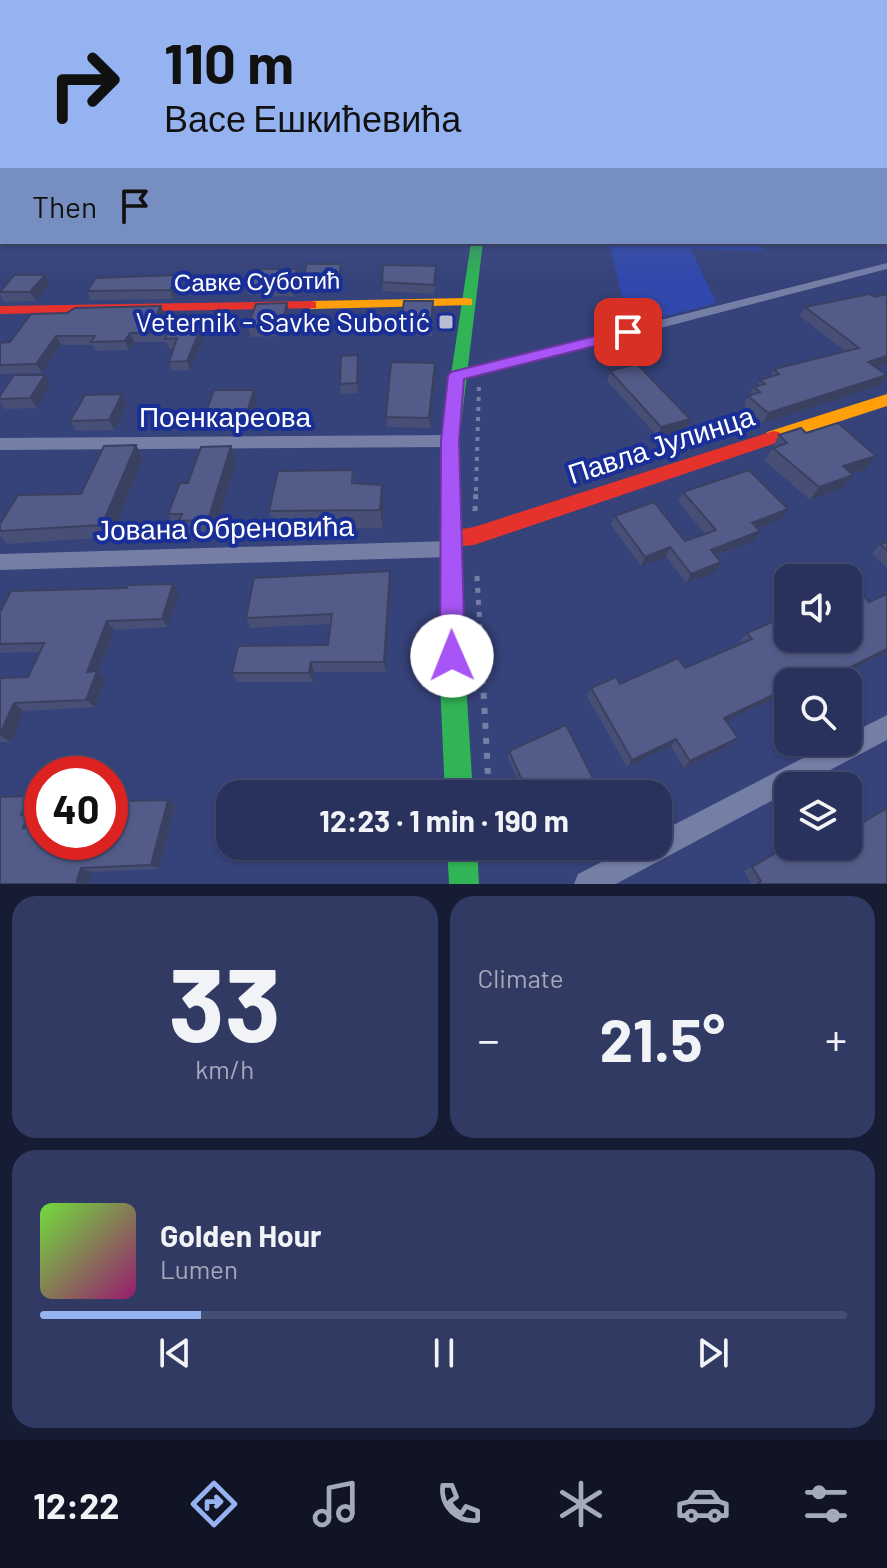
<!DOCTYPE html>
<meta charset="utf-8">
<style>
:root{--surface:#28325c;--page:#303a62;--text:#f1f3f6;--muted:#a5aabb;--line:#444d72;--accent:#95b2f1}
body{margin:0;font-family:Barlow,sans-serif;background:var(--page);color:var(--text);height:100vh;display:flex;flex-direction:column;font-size:30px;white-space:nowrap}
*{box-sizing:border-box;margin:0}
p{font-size:26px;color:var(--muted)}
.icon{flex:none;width:44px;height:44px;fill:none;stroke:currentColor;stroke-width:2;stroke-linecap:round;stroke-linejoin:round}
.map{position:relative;height:884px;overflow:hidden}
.panel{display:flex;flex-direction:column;gap:12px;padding:12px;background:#161c33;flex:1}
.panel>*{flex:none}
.banner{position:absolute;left:0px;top:0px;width:888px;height:244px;box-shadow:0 2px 6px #0004,0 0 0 2px var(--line);background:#95b2f1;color:#111;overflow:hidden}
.fabs{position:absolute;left:774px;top:564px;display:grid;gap:16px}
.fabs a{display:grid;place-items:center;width:88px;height:88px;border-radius:16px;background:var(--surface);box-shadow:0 2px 6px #0004,0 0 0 2px var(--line);font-size:40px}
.speed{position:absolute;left:24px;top:756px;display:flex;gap:16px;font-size:40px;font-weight:700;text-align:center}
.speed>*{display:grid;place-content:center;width:104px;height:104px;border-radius:50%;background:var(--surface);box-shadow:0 2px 6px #0004,0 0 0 2px var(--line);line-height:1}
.speed .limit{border:12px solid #d22;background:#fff;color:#111}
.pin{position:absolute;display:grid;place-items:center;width:68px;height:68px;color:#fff;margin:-34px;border-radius:16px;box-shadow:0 4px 12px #0006}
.me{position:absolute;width:88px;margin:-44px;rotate:359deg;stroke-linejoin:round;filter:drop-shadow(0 0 6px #0008)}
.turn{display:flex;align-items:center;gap:28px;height:168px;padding:0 32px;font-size:36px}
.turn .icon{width:104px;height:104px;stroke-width:2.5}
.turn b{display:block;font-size:56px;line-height:68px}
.then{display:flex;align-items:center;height:76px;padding:0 32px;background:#0003;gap:16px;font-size:30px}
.big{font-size:60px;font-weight:700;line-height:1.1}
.panel .tile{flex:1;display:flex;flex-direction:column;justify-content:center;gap:12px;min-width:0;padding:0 28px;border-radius:24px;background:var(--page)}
.panel .dial{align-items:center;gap:0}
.dial b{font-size:104px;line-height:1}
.song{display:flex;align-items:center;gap:24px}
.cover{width:96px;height:96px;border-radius:12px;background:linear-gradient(135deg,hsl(100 70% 55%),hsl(320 70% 35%))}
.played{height:8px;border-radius:4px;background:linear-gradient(90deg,var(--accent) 20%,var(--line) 20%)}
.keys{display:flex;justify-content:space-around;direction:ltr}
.heat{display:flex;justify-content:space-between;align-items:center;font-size:44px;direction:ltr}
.panel .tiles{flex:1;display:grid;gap:12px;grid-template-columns:1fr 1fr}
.tile:last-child{grid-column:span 2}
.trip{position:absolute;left:216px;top:780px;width:456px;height:80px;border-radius:24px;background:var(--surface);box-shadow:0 2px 6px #0004,0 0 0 2px var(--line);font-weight:700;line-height:80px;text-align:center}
.menu{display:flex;height:128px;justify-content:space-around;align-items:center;background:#101425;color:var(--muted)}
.menu .icon{width:56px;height:56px}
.menu .on{color:var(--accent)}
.menu b{font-size:36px;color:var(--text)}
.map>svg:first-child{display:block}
.green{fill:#3149ae}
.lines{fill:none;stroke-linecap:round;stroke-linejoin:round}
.path-far2{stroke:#757ea5;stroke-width:4;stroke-dasharray:4 6;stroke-linecap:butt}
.path-far1{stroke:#757ea5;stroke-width:5;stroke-dasharray:5 7;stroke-linecap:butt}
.path{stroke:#757ea5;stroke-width:6;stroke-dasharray:6 9;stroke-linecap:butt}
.street{fill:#757ea5;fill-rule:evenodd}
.fast{fill:#30b455;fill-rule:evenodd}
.slow{fill:#ff9f0a;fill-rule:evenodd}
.jam{fill:#e5322d;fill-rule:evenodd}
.wall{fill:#474f76}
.shaded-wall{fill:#3a4060}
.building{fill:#535c89;stroke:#3a4060;stroke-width:2}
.route{fill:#a855f7;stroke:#6d37a1;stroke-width:2}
.poi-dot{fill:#b9bdd0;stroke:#192f97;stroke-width:3}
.labels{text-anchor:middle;stroke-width:8;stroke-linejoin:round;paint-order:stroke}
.far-street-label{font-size:24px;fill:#fff;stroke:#192f97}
.poi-label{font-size:28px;fill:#fff;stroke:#192f97;text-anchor:end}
.street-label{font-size:28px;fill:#fff;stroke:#192f97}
</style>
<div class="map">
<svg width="887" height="884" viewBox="0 0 887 884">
<rect width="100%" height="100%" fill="#36427a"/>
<polygon class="green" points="609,242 758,242 763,251 691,249 716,303 629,326"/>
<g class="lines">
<polyline class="path-far2" points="476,491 479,384"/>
<g class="path-far1">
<polyline points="475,511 476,489"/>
<polyline points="477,576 482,665"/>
</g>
<polyline class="path" points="482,663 489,794"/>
<g class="street">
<rect x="0" y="192" width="2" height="6"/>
<polygon points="887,263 887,269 457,381 450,376 457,371"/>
<polygon points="450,435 458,441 450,447 0,450 0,438"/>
<polygon points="451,541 458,543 460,549 458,555 451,557 0,570 0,554"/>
<polygon points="887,715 887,740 800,786 788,786 788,792 616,884 574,884 578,874 633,846 658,846 658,833 834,742 848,742 848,735"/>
</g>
<g class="fast">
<polygon points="471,242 483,242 459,441 466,683 473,794 445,794 440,683 441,441"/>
<polygon points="447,846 477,846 479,884 449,884"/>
</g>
<g class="slow">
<polygon points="467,298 472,299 472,305 311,309 304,305 311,301"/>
<polygon points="887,394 887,406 773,443 764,437 767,432"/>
</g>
<g class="jam">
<polygon points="311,301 316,302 316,308 0,314 0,306"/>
<polygon points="773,431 779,432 782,437 779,442 474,545 451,547 444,544 441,538 444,532 474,527"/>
</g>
</g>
<g class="wall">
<polygon points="297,269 299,278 294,297 247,294 244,285"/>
<polygon points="342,273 339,289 305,290 303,280"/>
<polygon points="178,275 181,284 173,299 91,300 87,291"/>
<polygon points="436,275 434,294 383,291 382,282"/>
<polygon points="50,284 36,301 4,302 0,295 0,291"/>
<polygon points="887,294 887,364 876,367 887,375 880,385 763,423 744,406 748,396 750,395 754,387 757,386 760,380 770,377 774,369 845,351 800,316 805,307 875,297"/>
<polygon points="433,301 432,336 401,335 401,325"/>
<polygon points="289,313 283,336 251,337 248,327"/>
<polygon points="165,315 209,325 190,370 172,371 169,362 174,348 169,348 166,342 134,342 129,350 96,351 93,345 61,345 42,373 0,374 0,343 10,342"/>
<polygon points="359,365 358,393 341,394 340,384"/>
<polygon points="610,371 690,419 686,429 658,437 607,381"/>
<polygon points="436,373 430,428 387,427 386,417"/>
<polygon points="51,384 37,408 5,409 0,402 0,396"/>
<polygon points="257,400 248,428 208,428 204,418"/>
<polygon points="127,403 114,430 76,431 70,421"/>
<polygon points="806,433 876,456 866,469 851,474 853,475 843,488 810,500 765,461 779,435"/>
<polygon points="136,445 143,458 111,537 7,544 0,536 0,524 81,494"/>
<polygon points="231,446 236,461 214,535 187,535 183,529 176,529 168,514 188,483"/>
<polygon points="353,470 355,483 382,485 384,504 383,528 275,530 269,511"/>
<polygon points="683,492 788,509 782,519 757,528 754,541 716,556 721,562 716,572 686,583 666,557 641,566 611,525 615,516 685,541 705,534 678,501"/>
<polygon points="887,542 887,568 872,554 880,544"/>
<polygon points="391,582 386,672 314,672 313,682 238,682 232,673 328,645 330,624 251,628 246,618"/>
<polygon points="179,593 168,627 114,630 98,672 105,679 95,707 24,711 11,742 0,742 0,678 28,677 40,652 0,653 0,612"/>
<polygon points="887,594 887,652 838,676 788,682 788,695 784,697 782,695 726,721 738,738 730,745 684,768 671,746 627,767 587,696 591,688 620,684 685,668 742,643 740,641 747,633 788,638"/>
<polygon points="509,751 600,792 599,794 524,794 508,758"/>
<polygon points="29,796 40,802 34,818 39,820 36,827 110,842 175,806 159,869 91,872 88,884 0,884"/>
<polygon points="887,807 887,884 751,884 744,871 779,851 784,859 808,846 814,849 820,846 848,846 848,829"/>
</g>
<g class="shaded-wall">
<polygon points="2,158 2,170 0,171 0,159"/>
<polygon points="341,264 342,273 339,289 338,280"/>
<polygon points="297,269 299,278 294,297 292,287"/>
<polygon points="45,275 50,284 36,301 30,292"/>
<polygon points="178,275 181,284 173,299 170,290"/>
<polygon points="287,303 289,313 283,336 281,326"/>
<polygon points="161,306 165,315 156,315"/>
<polygon points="206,316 209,325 190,370 187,361"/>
<polygon points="130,333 134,342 129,350 125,341"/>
<polygon points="56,336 61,345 42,373 36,364"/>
<polygon points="358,355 359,365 358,393 357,383"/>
<polygon points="887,356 887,364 862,372 868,362"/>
<polygon points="435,363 436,373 430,428 429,418"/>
<polygon points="45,375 51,384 37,408 30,398"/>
<polygon points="887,375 880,385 763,423 768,413"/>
<polygon points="254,390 257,400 248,428 245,418"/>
<polygon points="122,394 127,403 114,430 109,420"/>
<polygon points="690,419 686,429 658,437 661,427"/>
<polygon points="136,445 143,458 111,537 102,525"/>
<polygon points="231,446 236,461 214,535 208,520"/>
<polygon points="876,456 866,469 834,479 843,466"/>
<polygon points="853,475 843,488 810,500 819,487"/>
<polygon points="382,485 384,504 383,528 380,510"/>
<polygon points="788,509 782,519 746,532 752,523"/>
<polygon points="760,531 754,541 706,559 711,550"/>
<polygon points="670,547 666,557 641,566 645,557"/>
<polygon points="721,562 716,572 686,583 691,574"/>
<polygon points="390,571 391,582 386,672 384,662"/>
<polygon points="173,584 179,593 168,627 162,619"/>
<polygon points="107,621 114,630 98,672 105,679 95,707 86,700 87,672"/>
<polygon points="887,649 887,652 827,682 836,674"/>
<polygon points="311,662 314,672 313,682 309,673"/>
<polygon points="788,688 782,695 717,726 724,718"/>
<polygon points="14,703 24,711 11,742 0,735"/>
<polygon points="738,738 730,745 684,768 690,761"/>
<polygon points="676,739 671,746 627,767 632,760"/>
<polygon points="29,796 40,802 34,818 39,820 34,833 23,828 21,815"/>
<polygon points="168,800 175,806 159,869 151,865"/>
<polygon points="81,868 91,872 88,884 76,884"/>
</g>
<g class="building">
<polygon points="307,264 341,264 338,280 303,280"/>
<polygon points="383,265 436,266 434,285 382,282"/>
<polygon points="251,269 297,269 292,287 244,285"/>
<polygon points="14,275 45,275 30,292 0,292"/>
<polygon points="178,275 170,290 87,291 96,278"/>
<polygon points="869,294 875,297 887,294 887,356 868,362 887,375 768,413 748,396 760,392 754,387 765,384 760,380 779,374 774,369 859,348 805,307"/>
<polygon points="404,301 433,301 431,326 401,325"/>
<polygon points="287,303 281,326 248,327 256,304"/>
<polygon points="161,306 156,315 206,316 187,361 169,362 177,338 165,339 168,332 130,333 125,341 91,342 95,336 56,336 36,364 0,365 0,343 10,342 31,314 67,313 75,308"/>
<polygon points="358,355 357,383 340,384 341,356"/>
<polygon points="391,362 435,363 429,418 386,417"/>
<polygon points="637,364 690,419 661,427 610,371"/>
<polygon points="14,375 45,375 30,398 0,399 0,396"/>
<polygon points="214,390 254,390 245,418 204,418"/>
<polygon points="122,394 109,420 70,421 85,395"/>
<polygon points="838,423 876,456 843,466 853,475 819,487 773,448 787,443 779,435 801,428 806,433"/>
<polygon points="136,445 102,525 0,531 0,524 18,495 81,494 104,446"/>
<polygon points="231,446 208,520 179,521 182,514 168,514 180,483 188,483 201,447"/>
<polygon points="353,470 352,483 382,485 380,510 269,511 278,471"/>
<polygon points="749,470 788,509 752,523 760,531 711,550 721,562 691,574 670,547 645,557 615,516 654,502 685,541 716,530 683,492"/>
<polygon points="887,542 887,550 880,544"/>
<polygon points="390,571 384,662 311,662 309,673 232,673 238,646 328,645 332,614 246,618 254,578"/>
<polygon points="173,584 162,619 107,621 87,672 97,671 86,700 14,703 0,734 0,678 28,677 44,643 0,644 0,612 11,591 127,588 128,585"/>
<polygon points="860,592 869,602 887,594 887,649 836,674 843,682 788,682 788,688 724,718 738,738 690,761 676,739 632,760 591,688 616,677 620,684 678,658 685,668 752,639 747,633 786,616 788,619 788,638 848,638 848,598"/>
<polygon points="566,725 600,792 596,794 528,794 509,751"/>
<polygon points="29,796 21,815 28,815 23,828 42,827 42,842 110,842 110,825 112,825 119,801 168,800 151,865 81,868 76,884 0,884 0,797"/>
<polygon points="887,808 887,884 757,884 761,881 752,867 779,851 785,860 809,846 812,846 815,850 822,846 848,846 848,831"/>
</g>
<linearGradient id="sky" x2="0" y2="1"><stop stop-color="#1e2443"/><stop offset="0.56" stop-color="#4c5a8d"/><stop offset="1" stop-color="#4c5a8d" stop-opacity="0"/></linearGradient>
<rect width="887" height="280" fill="url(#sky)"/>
<polygon class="route" points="628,328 634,329 634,336 464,379 459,441 465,656 461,665 452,668 444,665 440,656 441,441 448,376 451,372"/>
<rect class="poi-dot" x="438" y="314" width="16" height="16" rx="4"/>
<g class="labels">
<g class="far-street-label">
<text transform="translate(257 282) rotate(-1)" y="8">Савке Суботић</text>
</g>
<g class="poi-label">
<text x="430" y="332">Veternik - Savke Subotić</text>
</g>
<g class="street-label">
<text x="225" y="427">Поенкареова</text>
<text transform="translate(661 445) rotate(-18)" y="10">Павла Јулинца</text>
<text transform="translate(225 528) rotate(-1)" y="10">Јована Обреновића</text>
</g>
</g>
</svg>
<div class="fabs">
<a><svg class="icon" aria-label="sound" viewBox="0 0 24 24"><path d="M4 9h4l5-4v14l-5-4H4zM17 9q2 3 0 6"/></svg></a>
<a><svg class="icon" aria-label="search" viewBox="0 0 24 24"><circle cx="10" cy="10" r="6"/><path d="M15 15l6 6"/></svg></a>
<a><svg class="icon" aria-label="layers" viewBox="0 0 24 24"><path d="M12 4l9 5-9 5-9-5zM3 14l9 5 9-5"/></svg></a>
</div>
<div class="speed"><div class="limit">40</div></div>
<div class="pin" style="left:628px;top:332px;background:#d93025"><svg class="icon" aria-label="arrive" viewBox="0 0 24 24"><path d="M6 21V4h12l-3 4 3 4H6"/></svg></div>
<svg class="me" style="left:452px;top:656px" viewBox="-20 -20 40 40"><circle r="19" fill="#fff"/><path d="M0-13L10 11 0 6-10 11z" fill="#a855f7"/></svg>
<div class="trip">12:23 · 1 min · 190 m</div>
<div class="banner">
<div class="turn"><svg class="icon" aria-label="right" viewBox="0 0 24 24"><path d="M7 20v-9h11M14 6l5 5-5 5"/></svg><div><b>110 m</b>Васе Ешкићевића</div></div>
<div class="then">Then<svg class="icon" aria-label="arrive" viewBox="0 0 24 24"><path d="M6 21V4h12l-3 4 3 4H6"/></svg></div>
</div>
</div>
<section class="panel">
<div class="tiles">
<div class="tile dial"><b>33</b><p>km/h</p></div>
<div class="tile"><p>Climate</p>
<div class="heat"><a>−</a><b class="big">21.5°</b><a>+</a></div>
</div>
<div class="tile">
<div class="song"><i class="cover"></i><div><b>Golden Hour</b><p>Lumen</p></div></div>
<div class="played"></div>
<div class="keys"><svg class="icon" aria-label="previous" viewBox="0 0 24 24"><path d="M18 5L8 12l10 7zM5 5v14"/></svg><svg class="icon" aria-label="pause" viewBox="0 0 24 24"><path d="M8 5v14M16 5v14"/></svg><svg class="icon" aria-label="next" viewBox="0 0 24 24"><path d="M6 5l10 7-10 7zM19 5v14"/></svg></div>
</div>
</div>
</section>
<nav class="menu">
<b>12:22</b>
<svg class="icon on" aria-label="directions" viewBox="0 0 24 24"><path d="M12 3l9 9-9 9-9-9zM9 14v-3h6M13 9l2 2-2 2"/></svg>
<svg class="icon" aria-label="music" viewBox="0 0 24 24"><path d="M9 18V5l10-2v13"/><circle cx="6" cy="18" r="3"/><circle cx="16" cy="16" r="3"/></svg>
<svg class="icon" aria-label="phone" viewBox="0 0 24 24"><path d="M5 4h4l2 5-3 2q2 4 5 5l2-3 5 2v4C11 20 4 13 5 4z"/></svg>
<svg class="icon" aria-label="climate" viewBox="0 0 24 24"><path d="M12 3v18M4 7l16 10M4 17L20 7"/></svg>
<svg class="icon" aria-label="car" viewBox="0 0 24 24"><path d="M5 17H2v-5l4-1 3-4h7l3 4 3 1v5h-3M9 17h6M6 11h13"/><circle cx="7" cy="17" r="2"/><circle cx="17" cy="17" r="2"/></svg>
<svg class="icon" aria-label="filters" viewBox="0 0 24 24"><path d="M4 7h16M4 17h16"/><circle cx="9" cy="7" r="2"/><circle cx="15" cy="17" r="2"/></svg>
</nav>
